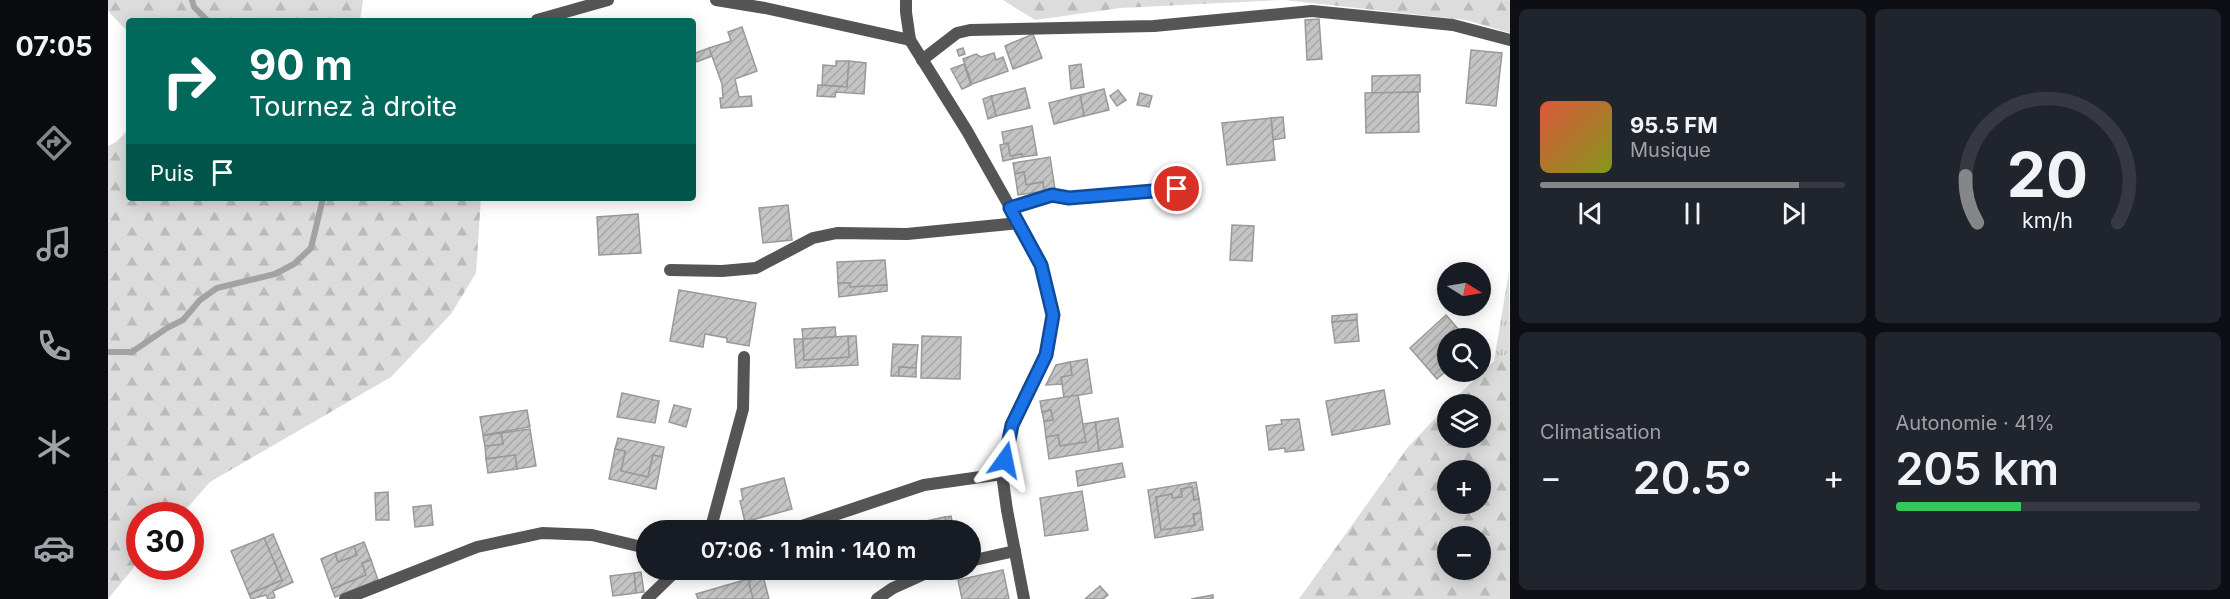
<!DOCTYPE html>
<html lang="fr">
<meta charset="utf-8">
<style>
:root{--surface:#171b24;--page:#20242c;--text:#f1f3f6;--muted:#9ea1a6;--line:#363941;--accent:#858687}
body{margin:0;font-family:Inter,sans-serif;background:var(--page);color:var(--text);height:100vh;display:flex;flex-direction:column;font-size:22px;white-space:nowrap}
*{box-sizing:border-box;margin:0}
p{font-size:20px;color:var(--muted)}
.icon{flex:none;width:33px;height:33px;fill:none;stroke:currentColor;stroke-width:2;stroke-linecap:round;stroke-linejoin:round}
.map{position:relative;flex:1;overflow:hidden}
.details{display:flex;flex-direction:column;gap:9px;padding:9px;background:#0d0f14;width:720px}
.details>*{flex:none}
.banner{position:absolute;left:18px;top:18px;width:570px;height:183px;border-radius:6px;box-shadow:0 3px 15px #0003;background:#00695c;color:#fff;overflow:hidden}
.needle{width:39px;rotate:101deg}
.fabs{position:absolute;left:1329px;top:262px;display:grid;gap:12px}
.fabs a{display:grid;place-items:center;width:54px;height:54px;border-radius:50%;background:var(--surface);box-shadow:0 3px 15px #0003;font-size:30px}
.speed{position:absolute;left:18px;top:502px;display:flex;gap:12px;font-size:30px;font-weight:700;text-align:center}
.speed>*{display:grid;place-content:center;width:78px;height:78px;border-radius:50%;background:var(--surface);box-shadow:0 3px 15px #0003;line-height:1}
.speed .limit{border:9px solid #d22;background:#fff;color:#111}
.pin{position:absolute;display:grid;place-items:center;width:51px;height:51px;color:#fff;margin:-26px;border:3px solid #fff;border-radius:50%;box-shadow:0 2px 6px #0007}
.me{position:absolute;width:66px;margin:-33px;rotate:12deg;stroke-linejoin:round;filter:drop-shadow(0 0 4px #0008)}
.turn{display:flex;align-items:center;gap:21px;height:126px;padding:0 24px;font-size:27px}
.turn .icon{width:78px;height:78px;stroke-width:2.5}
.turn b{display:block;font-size:42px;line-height:51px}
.then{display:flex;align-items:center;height:57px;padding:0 24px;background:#0003;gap:12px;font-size:22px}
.big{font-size:45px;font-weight:600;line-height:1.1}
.details .widget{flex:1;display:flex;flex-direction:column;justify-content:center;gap:9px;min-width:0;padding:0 21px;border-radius:9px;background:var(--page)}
.details .dial{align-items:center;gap:0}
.dial svg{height:156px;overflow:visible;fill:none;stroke:var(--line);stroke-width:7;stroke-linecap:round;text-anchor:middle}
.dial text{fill:var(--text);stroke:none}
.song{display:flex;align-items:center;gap:18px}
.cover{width:72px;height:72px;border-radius:9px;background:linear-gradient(135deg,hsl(10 70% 55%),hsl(70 70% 35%))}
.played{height:6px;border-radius:3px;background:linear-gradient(90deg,var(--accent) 85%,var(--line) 85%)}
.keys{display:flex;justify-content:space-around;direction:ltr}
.heat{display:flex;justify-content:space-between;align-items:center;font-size:33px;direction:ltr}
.charge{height:9px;border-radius:4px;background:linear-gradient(90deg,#34c759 41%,var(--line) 0)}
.details .tiles{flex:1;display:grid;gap:9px;grid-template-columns:repeat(2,1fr)}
.trip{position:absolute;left:528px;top:520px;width:345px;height:60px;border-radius:30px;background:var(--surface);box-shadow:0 3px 15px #0003;font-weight:600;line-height:60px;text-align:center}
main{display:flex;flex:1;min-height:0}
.tab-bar{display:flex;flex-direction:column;width:108px;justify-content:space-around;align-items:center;background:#090b0e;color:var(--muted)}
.tab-bar .icon{width:42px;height:42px}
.tab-bar .current{color:var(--accent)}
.tab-bar b{font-size:27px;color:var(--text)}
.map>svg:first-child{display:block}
.grass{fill:url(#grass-tufts)}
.forest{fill:url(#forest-firs);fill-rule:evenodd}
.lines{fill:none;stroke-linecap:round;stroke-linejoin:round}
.stream{stroke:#a3a3a3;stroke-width:6}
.building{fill:url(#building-hatch);stroke:#999;stroke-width:1.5}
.lane{stroke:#555;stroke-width:12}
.street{stroke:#555;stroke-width:12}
.route-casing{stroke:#114b97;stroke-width:15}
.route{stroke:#1a73e8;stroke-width:10}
</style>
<main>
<nav class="tab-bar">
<b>07:05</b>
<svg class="icon current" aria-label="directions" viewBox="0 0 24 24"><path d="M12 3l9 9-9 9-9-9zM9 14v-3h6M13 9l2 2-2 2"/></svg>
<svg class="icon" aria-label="music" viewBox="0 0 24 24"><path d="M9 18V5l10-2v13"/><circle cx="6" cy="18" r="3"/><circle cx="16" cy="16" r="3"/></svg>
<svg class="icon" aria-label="phone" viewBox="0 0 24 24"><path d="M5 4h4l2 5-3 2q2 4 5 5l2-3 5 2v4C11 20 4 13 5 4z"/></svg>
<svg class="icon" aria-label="climate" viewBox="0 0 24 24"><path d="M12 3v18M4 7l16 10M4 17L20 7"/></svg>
<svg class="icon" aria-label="car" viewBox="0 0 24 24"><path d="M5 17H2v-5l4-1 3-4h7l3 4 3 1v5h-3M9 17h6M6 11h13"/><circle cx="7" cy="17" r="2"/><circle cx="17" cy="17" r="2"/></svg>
</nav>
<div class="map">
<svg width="1402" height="599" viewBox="0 0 1402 599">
<defs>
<pattern id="grass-tufts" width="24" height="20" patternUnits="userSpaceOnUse" patternTransform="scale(1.5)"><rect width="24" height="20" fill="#dcdcdc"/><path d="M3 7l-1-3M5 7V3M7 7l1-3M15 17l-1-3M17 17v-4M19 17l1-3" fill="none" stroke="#bbb"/></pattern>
<pattern id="forest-firs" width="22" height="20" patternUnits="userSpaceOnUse" patternTransform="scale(1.5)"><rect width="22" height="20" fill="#dcdcdc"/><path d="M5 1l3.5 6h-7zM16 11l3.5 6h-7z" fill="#bbb"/></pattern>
<pattern id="building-hatch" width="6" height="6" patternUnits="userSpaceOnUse" patternTransform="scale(1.5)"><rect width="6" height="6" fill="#c4c4c4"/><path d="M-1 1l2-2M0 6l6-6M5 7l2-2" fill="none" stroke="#a7a7a7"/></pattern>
</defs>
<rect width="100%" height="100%" fill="#fff"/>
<polygon class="grass" points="1401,271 1402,353 1386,361"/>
<g class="forest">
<polygon points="0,0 255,0 252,21 21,21 21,37 19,31 0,11"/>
<polygon points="895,0 1172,0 1012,8 927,20"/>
<polygon points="1176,0 1402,0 1402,33 1358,20"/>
<polygon points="21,129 21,198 373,198 368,273 343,314 283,377 102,482 72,516 32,516 31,561 0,599 0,146 8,142"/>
<path d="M1402,353V599H1191L1300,447L1339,406L1340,438H1372V405H1340L1386,361ZM1340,471H1372V504H1340ZM1340,537H1372V570H1340Z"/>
</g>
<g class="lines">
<g class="stream">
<polyline points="84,0 86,7 100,21"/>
<polyline points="0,352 24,352 59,328 75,320 92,300 109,288 167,274 186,264 203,248 215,198"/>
</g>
</g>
<g class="building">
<polygon points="1211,19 1214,59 1199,60 1197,20"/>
<polygon points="634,27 649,71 627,79 631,97 643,96 644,106 613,108 612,98 615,98 614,84 601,48 623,41 620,32"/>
<polygon points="925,34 934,58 905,69 897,46"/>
<polygon points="601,48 604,56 588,62 585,54"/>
<polygon points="855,48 857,54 851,56 849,50"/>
<polygon points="1363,50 1394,53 1388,106 1358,103"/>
<polygon points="886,53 888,60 895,57 900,71 864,84 855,59 868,54 873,57"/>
<polygon points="728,61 741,61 739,87 714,85 715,65 728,66"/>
<polygon points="741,61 758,63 756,94 728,92 727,97 709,96 710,85 739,87"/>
<polygon points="856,64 863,85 854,89 843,69"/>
<polygon points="973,64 976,87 963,89 961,66"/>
<polygon points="1312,75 1312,92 1264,93 1264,76"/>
<polygon points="917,88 922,108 888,116 883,96"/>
<polygon points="996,89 1001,110 976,116 972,95"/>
<polygon points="1010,90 1018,100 1009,106 1002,96"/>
<polygon points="1310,92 1311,132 1258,133 1257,93"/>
<polygon points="1032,93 1044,96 1041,107 1029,105"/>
<polygon points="972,95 976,116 946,124 941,103"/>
<polygon points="883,96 888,116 880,119 875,99"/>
<polygon points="1175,117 1177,138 1165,140 1163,118"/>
<polygon points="1163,118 1167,160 1119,165 1114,123"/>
<polygon points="924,126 929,155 914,157 914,154 902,156 900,143 896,144 894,132"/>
<polygon points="900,143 902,156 914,154 914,157 895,161 892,145"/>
<polygon points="942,157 947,189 936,191 935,182 918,185 916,172 907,174 905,163"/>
<polygon points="916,172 918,185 935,182 936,191 910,195 907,174"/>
<polygon points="680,205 684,240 655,243 651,208"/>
<polygon points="530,214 533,253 491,255 489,217"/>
<polygon points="1124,225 1146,226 1144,261 1122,260"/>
<polygon points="777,260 779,285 742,287 742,283 730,283 729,262"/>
<polygon points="730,283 742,283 742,287 779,285 779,291 731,297"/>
<polygon points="571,290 648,303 641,346 619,342 619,338 597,334 595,347 562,341"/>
<polygon points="1249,314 1249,320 1224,322 1224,316"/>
<polygon points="1338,315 1359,339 1340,339 1340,369 1329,379 1302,348"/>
<polygon points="1249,320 1251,341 1227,343 1224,322"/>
<polygon points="727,327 728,337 695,339 694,329"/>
<polygon points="740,336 748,336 750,365 688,368 686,339 695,339 696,360 741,357"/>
<polygon points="740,336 741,357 696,360 695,339"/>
<polygon points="814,336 853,337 852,379 813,378"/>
<polygon points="785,344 810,345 808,368 791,367 791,376 783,376"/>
<polygon points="979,359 984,393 956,398 953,377 964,375 962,362"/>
<polygon points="962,362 964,375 953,377 954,384 938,385 948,365"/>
<polygon points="791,367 808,368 808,377 791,376"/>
<polygon points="1276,390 1282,424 1224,435 1218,401"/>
<polygon points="514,393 551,401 547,423 509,417"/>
<polygon points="970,395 978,442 952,446 950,435 938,437 936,421 945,420 943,410 934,412 932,401"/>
<polygon points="566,405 583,409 578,427 561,422"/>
<polygon points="419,410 422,427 375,435 372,417"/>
<polygon points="943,410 945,420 936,421 934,412"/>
<polygon points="1010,418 1015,447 991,451 987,422"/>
<polygon points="1191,419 1196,450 1177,452 1177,448 1161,450 1158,426 1174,424 1173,420"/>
<polygon points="987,422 991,451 941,459 938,437 950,435 952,446 978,442 975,424"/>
<polygon points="422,429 428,466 409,469 407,455 378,459 377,446 395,444 393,433"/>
<polygon points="393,433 395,444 377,446 375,436"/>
<polygon points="510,438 556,447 554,457 545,455 540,477 513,471 517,451 507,449"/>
<polygon points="507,449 517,451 513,471 540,477 545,455 554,457 548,489 501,479"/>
<polygon points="407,455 409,469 380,473 378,459"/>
<polygon points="1014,463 1017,477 970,486 968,471"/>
<polygon points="676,478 684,509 637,522 632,501 635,500 633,489"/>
<polygon points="1088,482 1091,499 1086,500 1084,487 1073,489 1074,497 1064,498 1064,494 1048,497 1053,530 1087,525 1085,514 1093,513 1095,530 1047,538 1040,490"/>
<polygon points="1084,487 1086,500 1091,499 1093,513 1085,514 1087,525 1053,530 1048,497 1064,494 1064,498 1074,497 1073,489"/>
<polygon points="974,491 980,530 937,536 932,498"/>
<polygon points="280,492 281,520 268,520 267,493"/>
<polygon points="323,505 325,525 307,527 305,507"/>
<polygon points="843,516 846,531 839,531 837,517"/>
<polygon points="837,517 839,531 814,531 813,522"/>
<polygon points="813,522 814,531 806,531 804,524"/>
<polygon points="165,534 185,582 165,591 167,597 163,599 160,599 158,595 143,599 141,594 174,580 156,538"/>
<polygon points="156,538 174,580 141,594 123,551"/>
<polygon points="256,542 263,560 254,563 258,575 224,589 213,559 227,553 230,562 249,555 246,546"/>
<polygon points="246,546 249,555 230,562 227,553"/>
<polygon points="263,560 270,580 227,597 224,589 258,575 254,563"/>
<polygon points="895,570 901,599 854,599 850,580"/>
<polygon points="533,572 536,592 528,593 526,573"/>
<polygon points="526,573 528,593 505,596 502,576"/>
<polygon points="655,576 661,599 645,599 640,580"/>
<polygon points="640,579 645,599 590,599 588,594"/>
<polygon points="992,586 1000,595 995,599 977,599"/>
<polygon points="1105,595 1105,599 1083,599"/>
</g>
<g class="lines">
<g class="lane">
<polyline points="902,208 943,195 961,198 1069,189"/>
<polyline points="602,531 635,409 636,357"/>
</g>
<g class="street">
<polyline points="608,0 657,8 802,40"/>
<polyline points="798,0 798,12 802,40 859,131 911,223 933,265 945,314 938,355 905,425 894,474 899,510 916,599"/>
<polyline points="429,20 500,0"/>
<polyline points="814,60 849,33 862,30 1046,26 1204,11 1345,25 1402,40"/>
<polyline points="562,270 614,271 648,268 705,238 729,233 799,234 911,223"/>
<polyline points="679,531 816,485 894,474"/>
<polyline points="862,561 907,551"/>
<polyline points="237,599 369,547 434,533 484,535 538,548"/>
<polyline points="539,599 569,570"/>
<polyline points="769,599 785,588 825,570"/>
</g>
</g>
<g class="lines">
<defs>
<polyline id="route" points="897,460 904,425 938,355 945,315 933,265 902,208 944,195 961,198 1069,189"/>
</defs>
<use href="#route" class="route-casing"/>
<use href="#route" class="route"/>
</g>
</svg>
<div class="fabs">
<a><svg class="needle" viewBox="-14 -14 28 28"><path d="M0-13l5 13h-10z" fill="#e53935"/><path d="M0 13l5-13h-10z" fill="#9ea1a6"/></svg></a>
<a><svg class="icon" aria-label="search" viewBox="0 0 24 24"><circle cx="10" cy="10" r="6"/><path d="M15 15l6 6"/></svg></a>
<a><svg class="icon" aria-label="layers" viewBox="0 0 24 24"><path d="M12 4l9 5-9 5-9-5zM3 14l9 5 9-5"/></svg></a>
<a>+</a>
<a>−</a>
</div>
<div class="speed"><div class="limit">30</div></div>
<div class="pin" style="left:1069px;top:189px;background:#d93025"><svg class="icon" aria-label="arrive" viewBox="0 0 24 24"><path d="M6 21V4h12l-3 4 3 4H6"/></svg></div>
<svg class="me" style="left:897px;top:460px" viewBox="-20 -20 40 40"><path d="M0-17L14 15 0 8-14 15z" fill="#1a73e8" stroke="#fff" stroke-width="4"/></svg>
<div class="trip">07:06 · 1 min · 140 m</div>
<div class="banner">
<div class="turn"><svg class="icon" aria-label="right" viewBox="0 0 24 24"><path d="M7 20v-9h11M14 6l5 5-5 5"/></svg><div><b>90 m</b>Tournez à droite</div></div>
<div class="then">Puis<svg class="icon" aria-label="arrive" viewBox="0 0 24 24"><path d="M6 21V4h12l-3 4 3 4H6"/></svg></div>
</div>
</div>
<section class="details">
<div class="tiles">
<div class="widget">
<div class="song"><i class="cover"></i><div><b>95.5 FM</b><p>Musique</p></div></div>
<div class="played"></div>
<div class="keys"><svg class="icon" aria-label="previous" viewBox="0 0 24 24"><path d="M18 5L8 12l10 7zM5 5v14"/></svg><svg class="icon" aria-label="pause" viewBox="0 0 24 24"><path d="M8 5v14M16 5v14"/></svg><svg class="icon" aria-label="next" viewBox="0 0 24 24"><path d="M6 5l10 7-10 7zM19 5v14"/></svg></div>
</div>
<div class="widget dial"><svg viewBox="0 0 100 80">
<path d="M14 69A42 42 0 1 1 86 69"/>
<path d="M14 69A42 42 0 0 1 8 45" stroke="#858687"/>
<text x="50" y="56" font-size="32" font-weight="700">20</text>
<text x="50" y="72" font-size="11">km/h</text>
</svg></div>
<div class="widget"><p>Climatisation</p>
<div class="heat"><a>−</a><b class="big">20.5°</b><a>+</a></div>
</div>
<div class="widget"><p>Autonomie · 41%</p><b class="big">205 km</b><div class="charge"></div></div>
</div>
</section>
</main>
